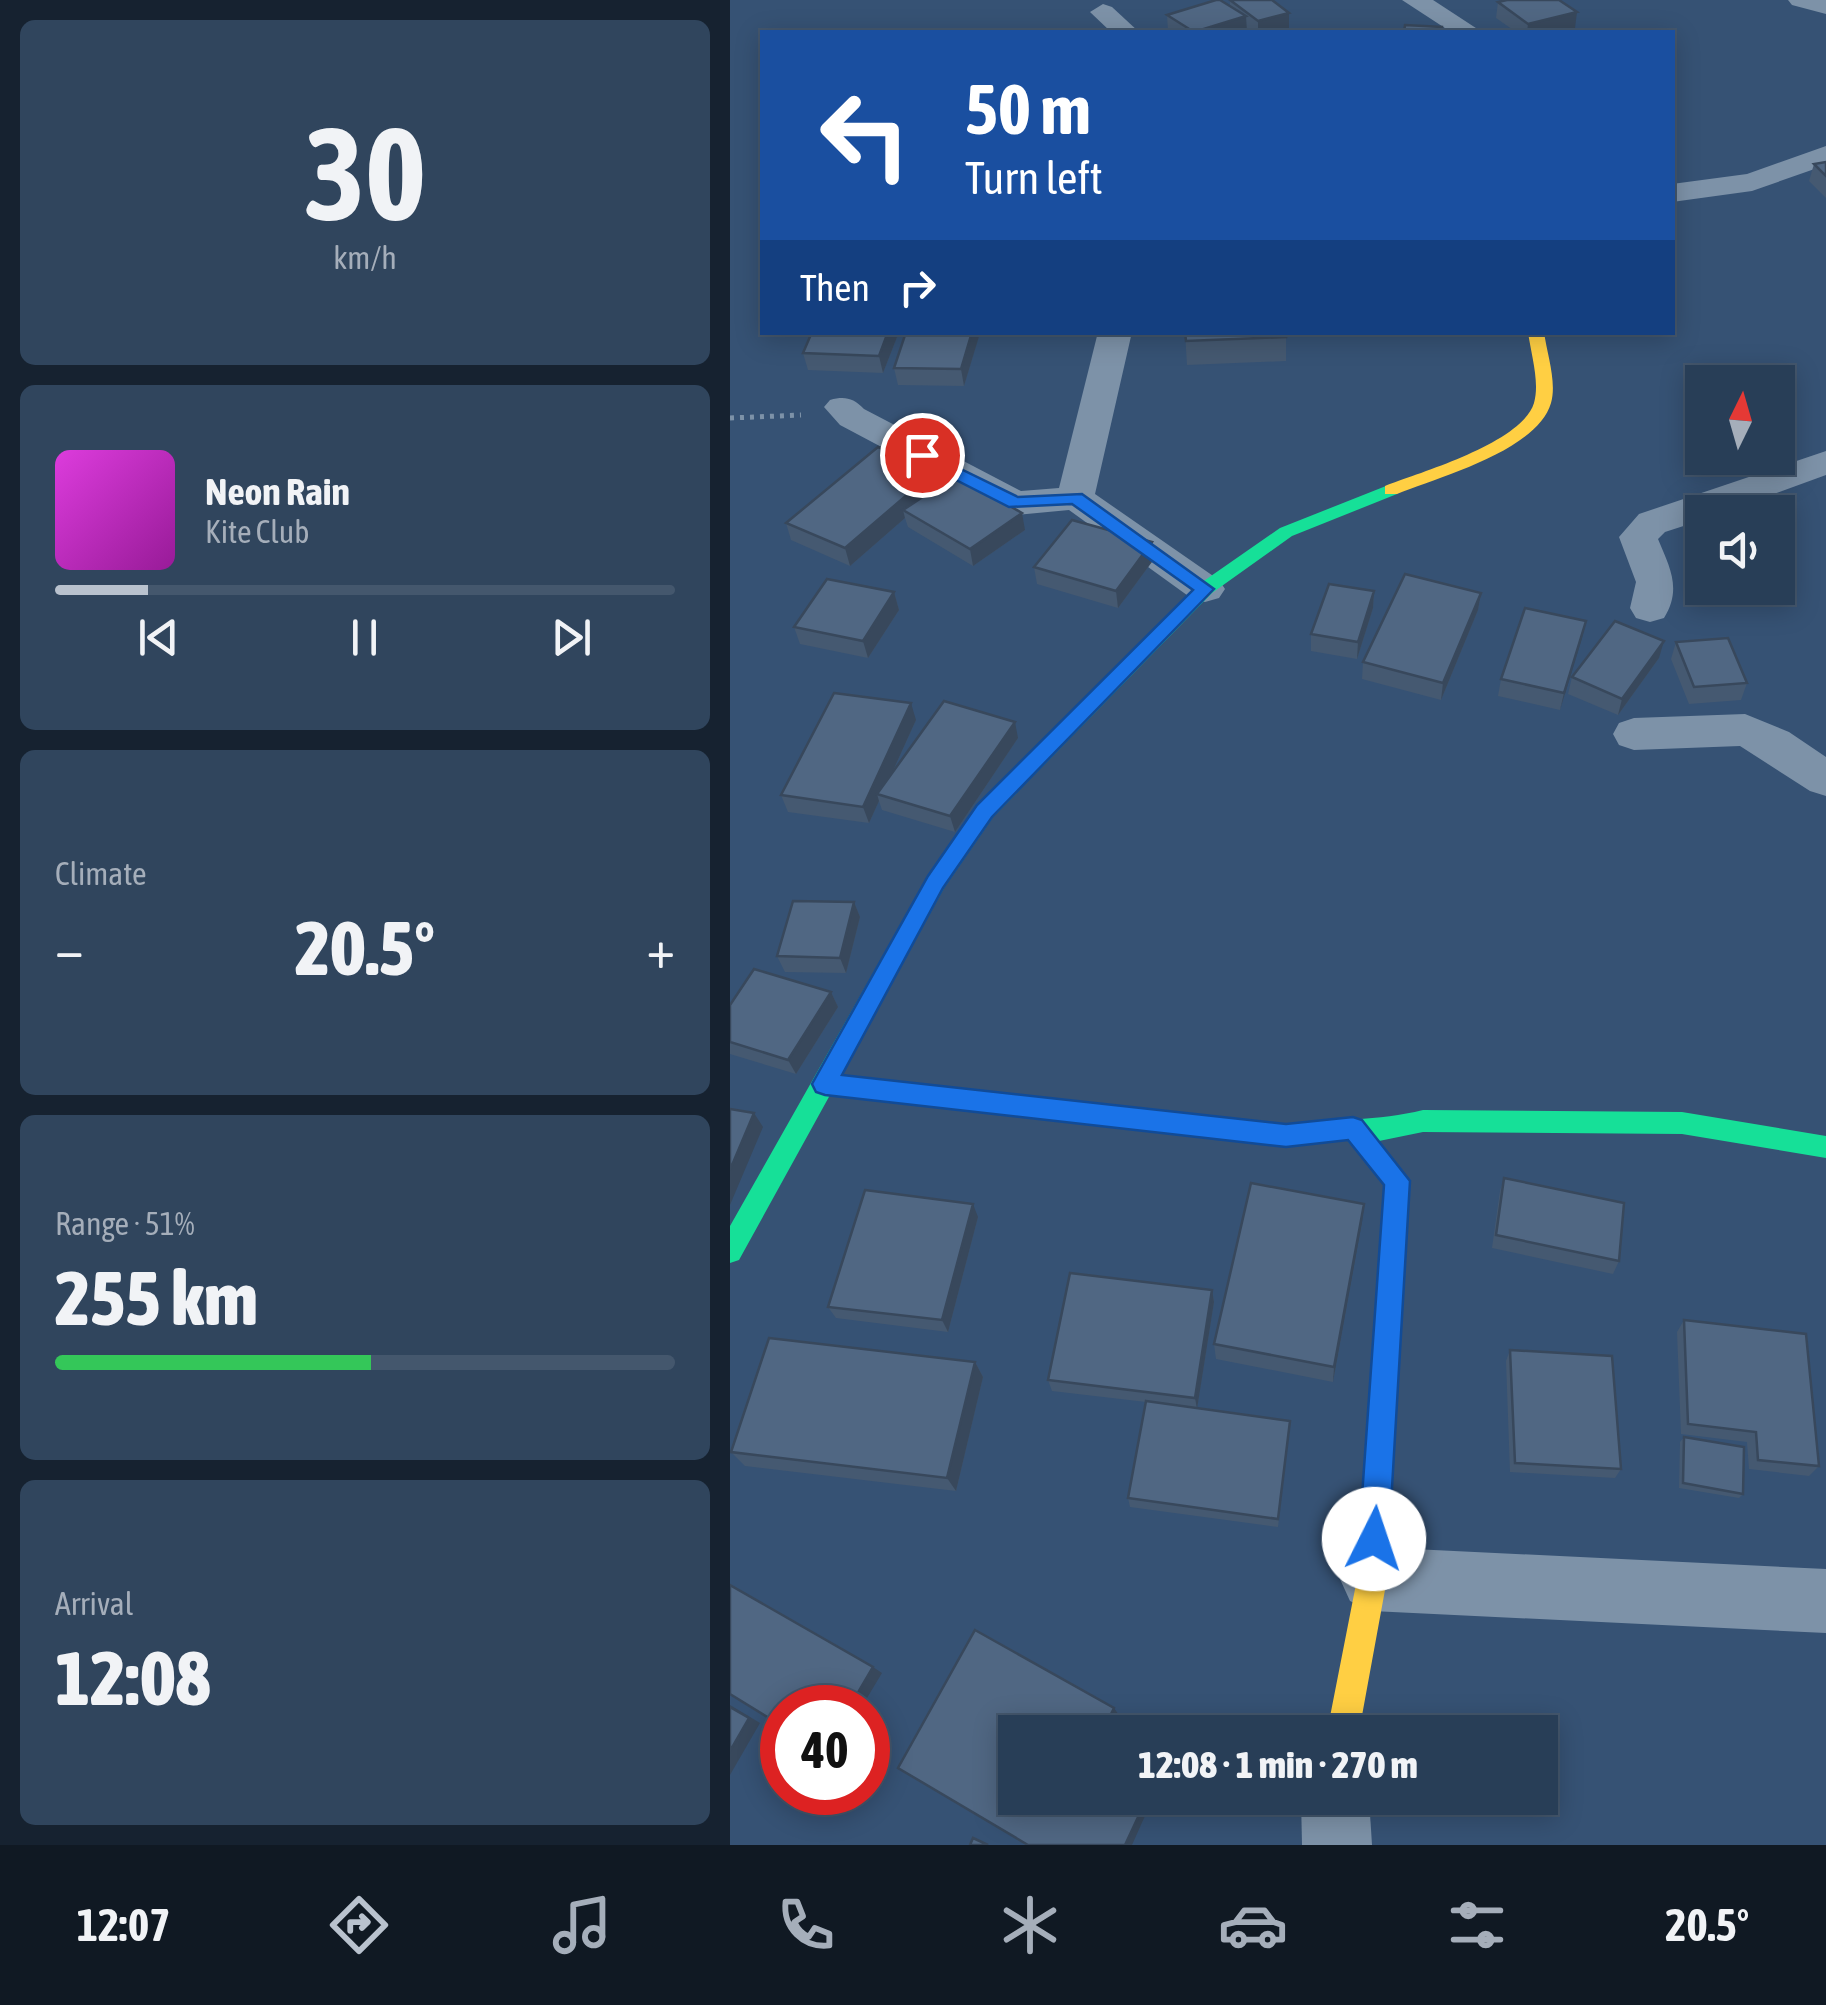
<!DOCTYPE html>
<meta charset="utf-8">
<style>
:root{--surface:#283e57;--page:#30455d;--text:#f1f3f6;--muted:#a5aeba;--line:#44576d;--accent:#b9c2ce}
body{margin:0;font-family:"Asap Condensed",sans-serif;background:var(--page);color:var(--text);height:100vh;display:flex;flex-direction:column;font-size:38px;white-space:nowrap}
*{box-sizing:border-box;margin:0}
p{font-size:32px;color:var(--muted)}
.icon{flex:none;width:55px;height:55px;fill:none;stroke:currentColor;stroke-width:2;stroke-linecap:round;stroke-linejoin:round}
.map{position:relative;flex:1;overflow:hidden}
.details{display:flex;flex-direction:column;gap:20px;padding:20px;background:#162230;width:730px}
.details>*{flex:none}
.guide{position:absolute;left:30px;top:30px;width:915px;height:305px;border-radius:0px;box-shadow:0 5px 25px #0003,0 0 0 2px var(--line);background:#1a4fa0;color:#fff;overflow:hidden}
.needle{width:65px;rotate:5deg}
.tools{position:absolute;left:955px;top:365px;display:grid;gap:20px}
.tools a{display:grid;place-items:center;width:110px;height:110px;border-radius:0px;background:var(--surface);box-shadow:0 5px 25px #0003,0 0 0 2px var(--line);font-size:50px}
.speed{position:absolute;left:30px;top:1685px;display:flex;gap:20px;font-size:50px;font-weight:700;text-align:center}
.speed>*{display:grid;place-content:center;width:130px;height:130px;border-radius:50%;background:var(--surface);box-shadow:0 5px 25px #0003,0 0 0 2px var(--line);line-height:1}
.speed .limit{border:15px solid #d22;background:#fff;color:#111}
.pin{position:absolute;display:grid;place-items:center;width:85px;height:85px;color:#fff;margin:-42px;border:5px solid #fff;border-radius:50%;box-shadow:0 2px 10px #0007}
.me{position:absolute;width:110px;margin:-55px;rotate:4deg;stroke-linejoin:round;filter:drop-shadow(0 0 8px #0008)}
.turn{display:flex;align-items:center;gap:35px;height:210px;padding:0 40px;font-size:45px}
.turn .icon{width:130px;height:130px;stroke-width:2.5}
.turn b{display:block;font-size:70px;line-height:85px}
.then{display:flex;align-items:center;height:95px;padding:0 40px;background:#0003;gap:20px;font-size:38px}
.big{font-size:75px;font-weight:800;line-height:1.1}
.details .widget{flex:1;display:flex;flex-direction:column;justify-content:center;gap:15px;min-width:0;padding:0 35px;border-radius:15px;background:var(--page)}
.details .dial{align-items:center;gap:0}
.dial b{font-size:130px;line-height:1}
.song{display:flex;align-items:center;gap:30px}
.cover{width:120px;height:120px;border-radius:15px;background:linear-gradient(135deg,hsl(300 70% 55%),hsl(300 70% 35%))}
.played{height:10px;border-radius:5px;background:linear-gradient(90deg,var(--accent) 15%,var(--line) 15%)}
.keys{display:flex;justify-content:space-around;direction:ltr}
.heat{display:flex;justify-content:space-between;align-items:center;font-size:55px;direction:ltr}
.charge{height:15px;border-radius:8px;background:linear-gradient(90deg,#34c759 51%,var(--line) 0)}
.trip{position:absolute;left:268px;top:1715px;width:560px;height:100px;border-radius:0px;background:var(--surface);box-shadow:0 5px 25px #0003,0 0 0 2px var(--line);font-weight:800;line-height:100px;text-align:center}
.tab-bar{display:flex;height:160px;justify-content:space-around;align-items:center;background:#101923;color:var(--muted)}
.tab-bar .icon{width:70px;height:70px}
.tab-bar .on{color:var(--accent)}
.tab-bar b{font-size:45px;color:var(--text)}
main{display:flex;flex:1;min-height:0}
.map>svg:first-child{display:block}
.lines{fill:none;stroke-linecap:round;stroke-linejoin:round}
.path{stroke:#7d92a8;stroke-width:5;stroke-dasharray:4 6;stroke-linecap:butt}
.street{fill:#7d92a8;fill-rule:evenodd}
.fast{fill:#16e098;fill-rule:evenodd}
.slow{fill:#ffcf43;fill-rule:evenodd}
.wall{fill:#455971}
.shaded-wall{fill:#38485c}
.building{fill:#506783;stroke:#38485c;stroke-width:2.5}
.route{fill:#1a73e8;stroke:#114b97;stroke-width:2.5}
</style>
<main>
<section class="details">
<div class="widget dial"><b>30</b><p>km/h</p></div>
<div class="widget">
<div class="song"><i class="cover"></i><div><b>Neon Rain</b><p>Kite Club</p></div></div>
<div class="played"></div>
<div class="keys"><svg class="icon" aria-label="previous" viewBox="0 0 24 24"><path d="M18 5L8 12l10 7zM5 5v14"/></svg><svg class="icon" aria-label="pause" viewBox="0 0 24 24"><path d="M8 5v14M16 5v14"/></svg><svg class="icon" aria-label="next" viewBox="0 0 24 24"><path d="M6 5l10 7-10 7zM19 5v14"/></svg></div>
</div>
<div class="widget"><p>Climate</p>
<div class="heat"><a>−</a><b class="big">20.5°</b><a>+</a></div>
</div>
<div class="widget"><p>Range · 51%</p><b class="big">255 km</b><div class="charge"></div></div>
<div class="widget"><p>Arrival</p><b class="big">12:08</b></div>
</section>
<div class="map">
<svg width="1096" height="1845" viewBox="0 0 1096 1845">
<rect width="100%" height="100%" fill="#365274"/>
<g class="lines">
<polyline class="path" points="0,418 71,415"/>
<g class="street">
<polygon points="672,0 703,0 752,32 721,32"/>
<polygon points="1058,0 1096,0 1096,14 1062,5"/>
<polygon points="373,4 382,7 409,32 381,32 360,12"/>
<polygon points="1096,146 1096,165 1022,191 942,202 942,184 1017,174"/>
<path d="M368,332H402L365,494L489,580L495,589L489,598L475,602L461,598L339,510L285,515L272,511L110,425L94,407L100,400C115,396 123,398 134,409L291,491L329,488Z"/>
<path d="M1096,451V475L995,512H972V520L935,532L928,539C940,568 952,589 934,618L920,622L906,618L900,608L906,582L889,537L909,514Z"/>
<polygon points="1015,714 1059,732 1096,757 1096,796 1080,791 1010,746 904,750 889,745 883,734 889,723 904,718"/>
<polygon points="642,1547 1096,1569 1096,1633 642,1611 620,1601 610,1579 620,1557"/>
<polygon points="571,1798 639,1798 642,1845 572,1845"/>
</g>
<path class="fast" d="M661,484L670,490L667,494L562,536L482,593L263,817L214,888L111,1075L556,1125C602,1119 649,1121 693,1110L952,1112L1096,1136V1158L952,1134L693,1132L649,1141L680,1181L675,1205L666,1209L657,1205L654,1184L617,1140L556,1147L100,1095L9,1260L0,1263V1226L198,876L247,805L468,585L550,528Z"/>
<g class="slow">
<path d="M798,332H814C817,354 827,382 821,403C807,451 709,477 667,494H655V486C691,472 792,443 804,403C810,382 801,354 798,332Z"/>
<polygon points="666,1185 675,1189 679,1197 657,1579 629,1732 597,1732 627,1579 653,1197 657,1189"/>
</g>
</g>
<g class="wall">
<polygon points="500,0 559,13 559,29 546,32 522,32 517,28 517,32 440,32 438,31 437,15 500,6"/>
<polygon points="768,2 845,28 827,32 786,32 766,18"/>
<polygon points="1096,162 1096,198 1079,181 1084,164"/>
<polygon points="82,332 169,332 153,373 78,370 73,353"/>
<polygon points="250,332 234,386 168,385 164,368"/>
<polygon points="455,332 556,337 556,361 457,365"/>
<polygon points="210,486 295,530 243,566 178,527 175,518 120,566 61,540 56,523"/>
<polygon points="422,542 424,559 388,608 307,584 304,567"/>
<polygon points="644,591 643,608 627,659 581,651 581,634"/>
<polygon points="164,592 169,610 138,658 70,644 64,627"/>
<polygon points="751,593 748,610 711,700 632,679 633,662"/>
<polygon points="856,621 830,710 768,696 771,679"/>
<polygon points="946,642 1017,683 1011,700 959,704 941,659"/>
<polygon points="929,658 888,715 838,694 842,677"/>
<polygon points="186,720 162,773 288,738 225,832 152,810 149,801 139,823 58,812 51,795"/>
<polygon points="124,902 130,917 116,973 55,972 47,956"/>
<polygon points="101,992 108,1007 66,1074 0,1054 0,1005"/>
<polygon points="774,1178 889,1261 883,1274 762,1248 770,1191"/>
<polygon points="248,1217 218,1332 106,1318 98,1307"/>
<polygon points="632,1222 603,1382 486,1359 484,1344"/>
<polygon points="482,1290 484,1302 467,1408 560,1421 548,1527 400,1507 398,1498 416,1402 322,1391 318,1380"/>
<polygon points="954,1320 1089,1466 1079,1476 1019,1469 1017,1442 951,1434 947,1332"/>
<polygon points="780,1350 891,1469 885,1478 780,1472 776,1361"/>
<polygon points="245,1362 253,1377 226,1491 15,1466 1,1452"/>
<polygon points="954,1437 1013,1494 1009,1498 949,1488 950,1442"/>
</g>
<g class="shaded-wall">
<polygon points="847,12 845,28 827,32 797,32 798,24"/>
<polygon points="559,13 559,29 546,32 528,32 528,21"/>
<polygon points="516,16 517,32 464,32"/>
<polygon points="158,332 169,332 153,373 149,356"/>
<polygon points="242,332 250,333 234,386 231,369"/>
<polygon points="206,470 210,488 173,510 175,518 120,566 115,548"/>
<polygon points="292,513 295,530 243,566 240,549"/>
<polygon points="422,542 424,559 388,608 386,591"/>
<polygon points="644,591 643,608 627,659 628,642"/>
<polygon points="164,592 169,610 138,658 133,641"/>
<polygon points="751,593 748,610 711,700 713,683"/>
<polygon points="856,621 852,638 830,710 834,693"/>
<polygon points="934,641 929,658 888,715 892,699"/>
<polygon points="181,703 186,720 152,795 147,794 149,801 139,823 133,807"/>
<polygon points="285,722 288,738 225,832 220,816"/>
<polygon points="124,902 130,917 116,973 110,958"/>
<polygon points="101,992 108,1007 66,1074 58,1060"/>
<polygon points="24,1113 33,1127 0,1205 0,1170"/>
<polygon points="243,1204 248,1217 218,1332 212,1320"/>
<polygon points="634,1204 632,1222 603,1382 604,1367"/>
<polygon points="482,1290 484,1302 467,1409 465,1398"/>
<polygon points="245,1362 253,1377 226,1491 217,1478"/>
<polygon points="143,1667 152,1673 131,1708 119,1708"/>
<polygon points="0,1705 30,1723 0,1775"/>
<polygon points="384,1708 389,1715 380,1732 372,1732"/>
<polygon points="417,1798 423,1798 402,1845 395,1845"/>
</g>
<g class="building">
<polygon points="486,0 490,0 516,16 464,32 437,15"/>
<polygon points="500,0 542,0 559,13 528,21"/>
<polygon points="777,0 829,0 847,12 798,24 768,2"/>
<polygon points="675,25 712,27 712,32 674,32"/>
<polygon points="1096,162 1096,176 1084,164"/>
<polygon points="82,332 158,332 149,356 73,353"/>
<polygon points="176,332 242,332 231,369 164,368"/>
<polygon points="455,332 555,332 556,337 456,341"/>
<polygon points="148,447 206,470 115,548 56,523"/>
<polygon points="226,475 292,513 240,549 173,510"/>
<polygon points="342,520 422,542 386,591 304,567"/>
<polygon points="675,574 751,593 713,683 633,662"/>
<polygon points="97,579 164,592 133,641 64,627"/>
<polygon points="599,584 644,591 628,642 581,634"/>
<polygon points="795,608 856,621 834,693 771,679"/>
<polygon points="885,621 934,641 892,699 842,677"/>
<polygon points="998,638 1017,683 964,687 946,642"/>
<polygon points="104,693 181,703 133,807 51,795"/>
<polygon points="214,701 285,722 220,816 147,794"/>
<polygon points="63,901 124,902 110,958 47,956"/>
<polygon points="24,969 101,992 58,1060 0,1042 0,1005"/>
<polygon points="0,1109 24,1113 0,1170"/>
<polygon points="774,1178 894,1203 889,1261 766,1235"/>
<polygon points="521,1183 634,1204 604,1367 484,1344"/>
<polygon points="135,1190 243,1204 212,1320 98,1307"/>
<polygon points="340,1273 482,1290 465,1398 318,1380"/>
<polygon points="954,1320 1076,1334 1089,1466 1028,1460 1026,1432 958,1424"/>
<polygon points="39,1338 245,1362 217,1478 1,1452"/>
<polygon points="780,1350 882,1356 891,1469 785,1463"/>
<polygon points="416,1401 560,1421 548,1519 398,1498"/>
<polygon points="954,1437 1014,1447 1013,1494 953,1483"/>
<polygon points="0,1585 143,1667 119,1708 52,1708 52,1726 0,1694"/>
<polygon points="245,1630 384,1708 372,1732 285,1732 285,1798 417,1798 395,1845 298,1845 168,1768"/>
<polygon points="0,1707 19,1718 0,1751"/>
<polygon points="243,1838 258,1845 240,1845"/>
</g>
<polygon class="route" points="192,450 288,497 352,494 484,589 262,817 213,888 112,1075 556,1124 623,1117 632,1120 680,1181 659,1539 655,1550 644,1554 634,1550 629,1539 654,1185 618,1140 556,1147 95,1095 86,1092 82,1084 198,876 247,805 463,590 342,504 279,507 185,459 185,451"/>
</svg>
<div class="tools">
<a><svg class="needle" viewBox="-14 -14 28 28"><path d="M0-13l5 13h-10z" fill="#e53935"/><path d="M0 13l5-13h-10z" fill="#a5aeba"/></svg></a>
<a><svg class="icon" aria-label="sound" viewBox="0 0 24 24"><path d="M4 9h4l5-4v14l-5-4H4zM17 9q2 3 0 6"/></svg></a>
</div>
<div class="speed"><div class="limit">40</div></div>
<div class="pin" style="left:192px;top:455px;background:#d93025"><svg class="icon" aria-label="arrive" viewBox="0 0 24 24"><path d="M6 21V4h12l-3 4 3 4H6"/></svg></div>
<svg class="me" style="left:644px;top:1539px" viewBox="-20 -20 40 40"><circle r="19" fill="#fff"/><path d="M0-13L10 11 0 6-10 11z" fill="#1a73e8"/></svg>
<div class="trip">12:08 · 1 min · 270 m</div>
<div class="guide">
<div class="turn"><svg class="icon" aria-label="left" viewBox="0 0 24 24"><path d="M17 20v-9H6M10 6l-5 5 5 5"/></svg><div><b>50 m</b>Turn left</div></div>
<div class="then">Then<svg class="icon" aria-label="right" viewBox="0 0 24 24"><path d="M7 20v-9h11M14 6l5 5-5 5"/></svg></div>
</div>
</div>
</main>
<nav class="tab-bar">
<b>12:07</b>
<svg class="icon on" aria-label="directions" viewBox="0 0 24 24"><path d="M12 3l9 9-9 9-9-9zM9 14v-3h6M13 9l2 2-2 2"/></svg>
<svg class="icon" aria-label="music" viewBox="0 0 24 24"><path d="M9 18V5l10-2v13"/><circle cx="6" cy="18" r="3"/><circle cx="16" cy="16" r="3"/></svg>
<svg class="icon" aria-label="phone" viewBox="0 0 24 24"><path d="M5 4h4l2 5-3 2q2 4 5 5l2-3 5 2v4C11 20 4 13 5 4z"/></svg>
<svg class="icon" aria-label="climate" viewBox="0 0 24 24"><path d="M12 3v18M4 7l16 10M4 17L20 7"/></svg>
<svg class="icon" aria-label="car" viewBox="0 0 24 24"><path d="M5 17H2v-5l4-1 3-4h7l3 4 3 1v5h-3M9 17h6M6 11h13"/><circle cx="7" cy="17" r="2"/><circle cx="17" cy="17" r="2"/></svg>
<svg class="icon" aria-label="filters" viewBox="0 0 24 24"><path d="M4 7h16M4 17h16"/><circle cx="9" cy="7" r="2"/><circle cx="15" cy="17" r="2"/></svg>
<b>20.5°</b>
</nav>
